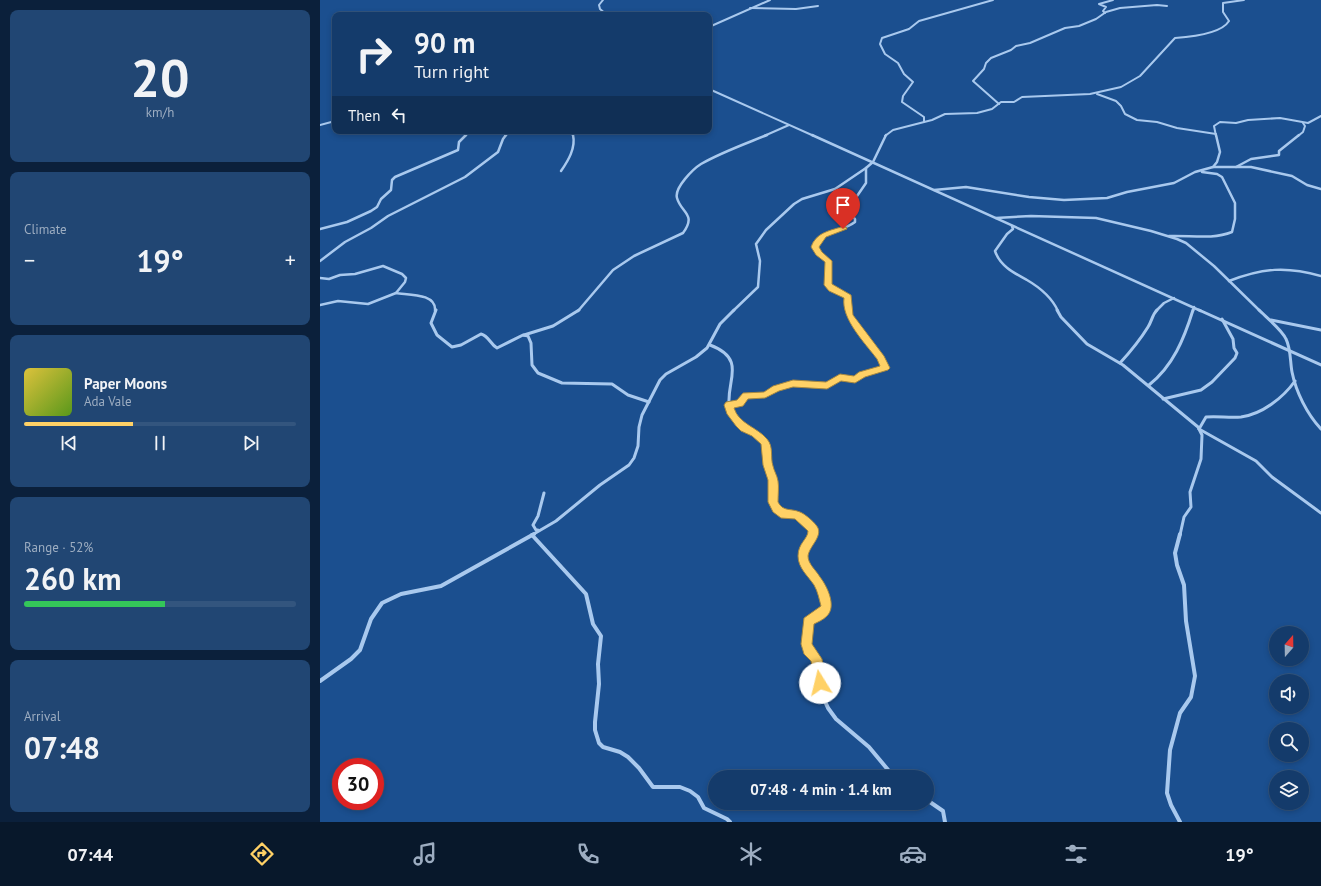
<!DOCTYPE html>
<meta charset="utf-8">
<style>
:root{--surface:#143b6b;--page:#214673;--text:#f1f3f6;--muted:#9dadc1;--line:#33557e;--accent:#ffd166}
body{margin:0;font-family:"PT Sans",sans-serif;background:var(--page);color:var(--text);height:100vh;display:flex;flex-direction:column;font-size:15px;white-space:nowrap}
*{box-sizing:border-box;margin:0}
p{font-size:13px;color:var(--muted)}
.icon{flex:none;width:22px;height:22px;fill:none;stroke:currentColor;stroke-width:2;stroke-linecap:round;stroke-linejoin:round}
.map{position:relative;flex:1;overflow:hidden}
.sheet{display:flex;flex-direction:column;gap:10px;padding:10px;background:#0b203b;width:320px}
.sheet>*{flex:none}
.guide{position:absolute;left:12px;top:12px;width:380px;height:122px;border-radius:8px;box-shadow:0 2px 6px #0003,0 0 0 1px var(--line);background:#143b6b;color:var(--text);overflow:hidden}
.needle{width:26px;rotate:20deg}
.tools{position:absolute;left:949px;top:626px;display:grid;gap:8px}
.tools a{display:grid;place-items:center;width:40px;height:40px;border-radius:50%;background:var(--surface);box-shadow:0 2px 6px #0003,0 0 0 1px var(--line);font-size:20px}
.speed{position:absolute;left:12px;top:758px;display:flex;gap:8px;font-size:20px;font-weight:700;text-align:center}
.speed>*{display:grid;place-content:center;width:52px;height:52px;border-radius:50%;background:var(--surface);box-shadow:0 2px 6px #0003,0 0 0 1px var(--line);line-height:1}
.speed .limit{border:6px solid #d22;background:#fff;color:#111}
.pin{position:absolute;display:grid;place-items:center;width:34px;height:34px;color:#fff;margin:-41px -17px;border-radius:50% 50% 50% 0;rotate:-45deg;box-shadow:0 0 4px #0007}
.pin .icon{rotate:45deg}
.me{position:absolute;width:44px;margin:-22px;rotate:351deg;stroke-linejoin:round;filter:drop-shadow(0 0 3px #0008)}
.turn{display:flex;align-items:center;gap:14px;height:84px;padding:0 16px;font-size:18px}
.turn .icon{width:52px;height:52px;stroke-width:2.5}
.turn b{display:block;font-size:28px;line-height:34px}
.then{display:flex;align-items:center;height:38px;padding:0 16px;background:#0003;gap:8px;font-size:15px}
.big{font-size:30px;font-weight:700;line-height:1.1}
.sheet .card{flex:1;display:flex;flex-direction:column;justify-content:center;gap:6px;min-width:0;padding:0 14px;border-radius:8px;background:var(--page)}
.sheet .dial{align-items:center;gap:0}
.dial b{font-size:52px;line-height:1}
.song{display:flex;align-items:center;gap:12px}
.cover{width:48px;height:48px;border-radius:6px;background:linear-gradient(135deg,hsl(50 70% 55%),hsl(90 70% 35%))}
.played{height:4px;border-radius:2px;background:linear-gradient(90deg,var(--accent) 40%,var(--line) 40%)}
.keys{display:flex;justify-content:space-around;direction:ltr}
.heat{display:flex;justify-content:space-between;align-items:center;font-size:22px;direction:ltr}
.charge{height:6px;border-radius:3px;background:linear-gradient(90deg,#34c759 52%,var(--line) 0)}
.trip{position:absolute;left:388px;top:770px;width:226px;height:40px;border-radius:20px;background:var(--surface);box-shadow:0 2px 6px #0003,0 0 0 1px var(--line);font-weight:700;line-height:40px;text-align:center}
.menu{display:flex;height:64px;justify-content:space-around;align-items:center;background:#08182b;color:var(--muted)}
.menu .icon{width:28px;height:28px}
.menu .current{color:var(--accent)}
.menu b{font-size:18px;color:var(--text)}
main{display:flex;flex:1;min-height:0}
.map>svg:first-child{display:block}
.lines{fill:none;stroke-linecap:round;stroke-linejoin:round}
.street-far3{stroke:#a9c9ee;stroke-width:2}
.street-far2{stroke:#a9c9ee;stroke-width:2.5}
.street-far1{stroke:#a9c9ee;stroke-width:3}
.street{stroke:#a9c9ee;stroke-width:4}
.route{fill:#ffd166;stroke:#a68842}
</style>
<main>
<section class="sheet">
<div class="card dial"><b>20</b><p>km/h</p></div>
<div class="card"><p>Climate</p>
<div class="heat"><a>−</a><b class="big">19°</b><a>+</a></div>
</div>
<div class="card">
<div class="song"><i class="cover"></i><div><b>Paper Moons</b><p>Ada Vale</p></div></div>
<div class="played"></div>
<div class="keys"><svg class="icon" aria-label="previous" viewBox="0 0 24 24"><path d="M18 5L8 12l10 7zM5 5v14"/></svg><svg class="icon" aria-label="pause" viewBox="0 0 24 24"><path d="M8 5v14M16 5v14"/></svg><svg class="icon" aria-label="next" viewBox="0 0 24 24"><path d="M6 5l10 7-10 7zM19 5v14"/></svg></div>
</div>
<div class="card"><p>Range · 52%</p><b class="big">260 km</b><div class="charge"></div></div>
<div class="card"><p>Arrival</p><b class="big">07:48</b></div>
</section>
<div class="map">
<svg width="1001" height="822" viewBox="0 0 1001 822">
<rect width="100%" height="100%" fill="#1b4f8f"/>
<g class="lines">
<g class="street-far3">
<polyline points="283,0 279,5 280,9 287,15"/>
<polyline points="430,8 476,9 498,6"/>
<polyline points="785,13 783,11 786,7 779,4 793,0"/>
<polyline points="389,27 450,0"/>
<polyline points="389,89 494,136"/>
<polyline points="777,94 796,101 801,106 805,114 817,120 837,122 857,128 896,134"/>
<polyline points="679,104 653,81 664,69 666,63 671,58 691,50 696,46 710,43 745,28 759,26 776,19 786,12 800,8 837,5 847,6"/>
<polyline points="604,122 604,117 582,102 583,96 593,82 584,74 578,63 565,54 560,44 562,38 589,29 599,21 673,0"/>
<polyline points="0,125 15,121"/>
<polyline points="246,131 252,133 253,136"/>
<polyline points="145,136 147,134 147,131"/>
<polyline points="185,136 190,131"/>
<polyline points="444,136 469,125"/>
<path d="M565,136L573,130L612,120L625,114L657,113L672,109L681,102H694L702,97L770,94L801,87L820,76L855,38C869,37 901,34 909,21L903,12V3L924,0"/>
<polyline points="896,136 894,126 900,122 916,123 928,120 960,118 988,123 1001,116"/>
<polyline points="978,136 983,132 985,126 983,123"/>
</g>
<g class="street-far2">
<polyline points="492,135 881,311"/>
<polyline points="893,167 931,167 972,176 987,185 1001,189"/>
<polyline points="916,167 931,159 959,155 959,151 979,135"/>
<path d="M241,171C248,161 256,148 253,135"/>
<polyline points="614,190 646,187 709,197 744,200 787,198 807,192 854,183 875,172 893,167 897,162 900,152 896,135"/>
<polyline points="676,218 711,216 776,218 831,231 857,239 866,243 894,266 940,311"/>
<path d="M692,226L693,229L687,234L675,251C680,266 694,273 707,280C719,287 732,298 738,311"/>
<polyline points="0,229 27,222 51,211 57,207 61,199 71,190 72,180 75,177 138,150 139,142 146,135"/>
<path d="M849,236C870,235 892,240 912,232L915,219V203L902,177L897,174L882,172"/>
<polyline points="0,261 25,242 51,228 68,216 145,177 178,152 183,139 186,135"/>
<path d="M0,278L9,279L20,275L35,274L63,266L82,274L86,278L85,282L76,293C88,295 117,293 115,311"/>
<path d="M909,281C943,268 966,266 1001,276"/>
<polyline points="0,305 18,301 48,304 76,293"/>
<path d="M258,311L293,270L314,256L363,233C377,214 361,213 357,198C354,188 373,169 381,164C402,152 425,144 447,135"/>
<polyline points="413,311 438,287 440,261 436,244 446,230 474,204 482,199 515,189 546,168 553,162 566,135"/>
<path d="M528,311V297L512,289L508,285V261L499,254L495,247C502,230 522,232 535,222V219L528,211L527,206L535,202V199L546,183V168"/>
<polyline points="836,311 844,303 854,298"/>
<polyline points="873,311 874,307"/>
</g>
<g class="street-far1">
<path d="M116,310L111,323L117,335L132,347L141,345L161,334C169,336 170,344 177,348L203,335L208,336L211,343L212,365L218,373L242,383L292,384L308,395L329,402"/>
<polyline points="737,310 741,317 767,344 803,365 878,427 882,435 881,459 870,492 871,507 864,517 860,535"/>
<polyline points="879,310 1001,365"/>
<path d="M939,310C946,317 962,330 966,339C971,349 970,361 972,372C976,392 987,414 1001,429"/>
<polyline points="951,320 1001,330"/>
<polyline points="204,335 233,326 259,310"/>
<path d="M390,345C430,360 403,384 410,410C415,427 440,430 446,445C448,450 446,458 447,463C448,469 452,475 453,481C454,487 451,496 453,502C454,505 458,509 460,512L478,515L494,529L493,535"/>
<path d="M800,363C811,351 820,340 828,327C832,321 832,315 837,310"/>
<path d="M975,381C963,398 942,414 921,417C909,418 898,416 886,417L879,429L936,461L952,477L1001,513"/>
<path d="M829,385C853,366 864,339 873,310"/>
<polyline points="843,399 881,390 892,382 915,358 917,353 914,348 913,339 902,319"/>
<path d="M409,405L420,403L426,396L445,395L456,388L476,383L507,385L518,378L535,379L542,375L565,368C558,346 532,333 528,310"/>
<polyline points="218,530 216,530 213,525 218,516 224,493"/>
<polyline points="212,535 236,521 280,485 309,465 314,458 318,446 319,427 322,415 340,380 346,374 376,357 387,348 400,324 414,310"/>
</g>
<g class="street">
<path d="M494,534C491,541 484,545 483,553C481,567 505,587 507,606L502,613L488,621L486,636L487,647L497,663L504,699L508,708L516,719L549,747L574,777"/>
<polyline points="860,534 855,553 857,565 864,585 866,621 875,676 871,697 860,713 850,750 847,793 851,805 860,822"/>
<polyline points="212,535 266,594 273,624 281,636 278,664 279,684 275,722 275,730 279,743 283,747 300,752 308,757 319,768 333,787 360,787 370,791 378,797 384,808 407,819 410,822"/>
<polyline points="0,681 31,659 40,650 51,619 62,603 81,594 121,586 214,534"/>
<polyline points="607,800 623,811 625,822"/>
</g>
</g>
<path class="route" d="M521,227H526L527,229L506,237L499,247L502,252L512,261V284L531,295L533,315L564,356L570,368L568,370L545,377L535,383L521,381L507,389L473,387L459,391L445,398L428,399L423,406L414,408C419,424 437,427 447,439C454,447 450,457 453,466C454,471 457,475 458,481C459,487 458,495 458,502C463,512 471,508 480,512C485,514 493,521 496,525C505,535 489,546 488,556C488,564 496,570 500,577C507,586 517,606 507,616C503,620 498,622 494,624L492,644L502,659L506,683L505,688L500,689L496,688L491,661L484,654L481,644L484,618L501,606C499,599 498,592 494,585C488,576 478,568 478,556C478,543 488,539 488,531L475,519L461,518L453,512L448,502V480L443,465L441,444L432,436L421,431L416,426L407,414L404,405L406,402L417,400L423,393L444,392L453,386L473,380L506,382L520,374L534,376L539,372L560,366L557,359C545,343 521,319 524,298L509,291L504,285L505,262L496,255L491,247C496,233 508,231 521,227Z"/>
</svg>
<div class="tools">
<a><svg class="needle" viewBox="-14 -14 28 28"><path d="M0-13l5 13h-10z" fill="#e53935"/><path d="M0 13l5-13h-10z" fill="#9dadc1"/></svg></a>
<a><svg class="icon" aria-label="sound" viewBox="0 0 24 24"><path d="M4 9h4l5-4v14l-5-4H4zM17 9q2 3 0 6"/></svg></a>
<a><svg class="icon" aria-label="search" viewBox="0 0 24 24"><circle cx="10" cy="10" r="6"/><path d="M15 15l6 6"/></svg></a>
<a><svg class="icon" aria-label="layers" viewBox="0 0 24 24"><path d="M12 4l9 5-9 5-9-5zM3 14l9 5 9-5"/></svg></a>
</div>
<div class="speed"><div class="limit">30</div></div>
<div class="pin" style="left:523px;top:229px;background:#d93025"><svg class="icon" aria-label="arrive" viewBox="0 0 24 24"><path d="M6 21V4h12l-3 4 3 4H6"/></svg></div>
<svg class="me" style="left:500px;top:683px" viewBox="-20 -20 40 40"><circle r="19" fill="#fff"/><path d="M0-13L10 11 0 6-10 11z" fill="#ffd166"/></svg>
<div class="trip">07:48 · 4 min · 1.4 km</div>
<div class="guide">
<div class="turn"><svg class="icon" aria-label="right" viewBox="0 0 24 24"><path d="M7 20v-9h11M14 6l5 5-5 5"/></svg><div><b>90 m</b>Turn right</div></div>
<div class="then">Then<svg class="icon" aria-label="left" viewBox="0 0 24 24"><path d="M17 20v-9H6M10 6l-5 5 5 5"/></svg></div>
</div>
</div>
</main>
<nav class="menu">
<b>07:44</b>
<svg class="icon current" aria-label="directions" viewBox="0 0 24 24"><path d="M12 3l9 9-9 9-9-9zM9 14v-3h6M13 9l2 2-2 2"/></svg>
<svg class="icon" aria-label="music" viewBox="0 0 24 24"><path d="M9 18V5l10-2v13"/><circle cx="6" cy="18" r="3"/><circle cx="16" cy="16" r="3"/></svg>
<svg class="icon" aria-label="phone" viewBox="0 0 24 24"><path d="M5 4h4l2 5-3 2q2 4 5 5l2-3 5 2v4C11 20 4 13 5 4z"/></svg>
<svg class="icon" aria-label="climate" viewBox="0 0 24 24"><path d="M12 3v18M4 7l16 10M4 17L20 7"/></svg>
<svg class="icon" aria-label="car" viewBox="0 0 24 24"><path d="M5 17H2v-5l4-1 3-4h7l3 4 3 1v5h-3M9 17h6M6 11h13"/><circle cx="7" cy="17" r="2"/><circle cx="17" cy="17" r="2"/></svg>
<svg class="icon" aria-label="filters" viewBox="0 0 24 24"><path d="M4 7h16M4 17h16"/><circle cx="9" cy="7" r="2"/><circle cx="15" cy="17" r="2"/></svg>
<b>19°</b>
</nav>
